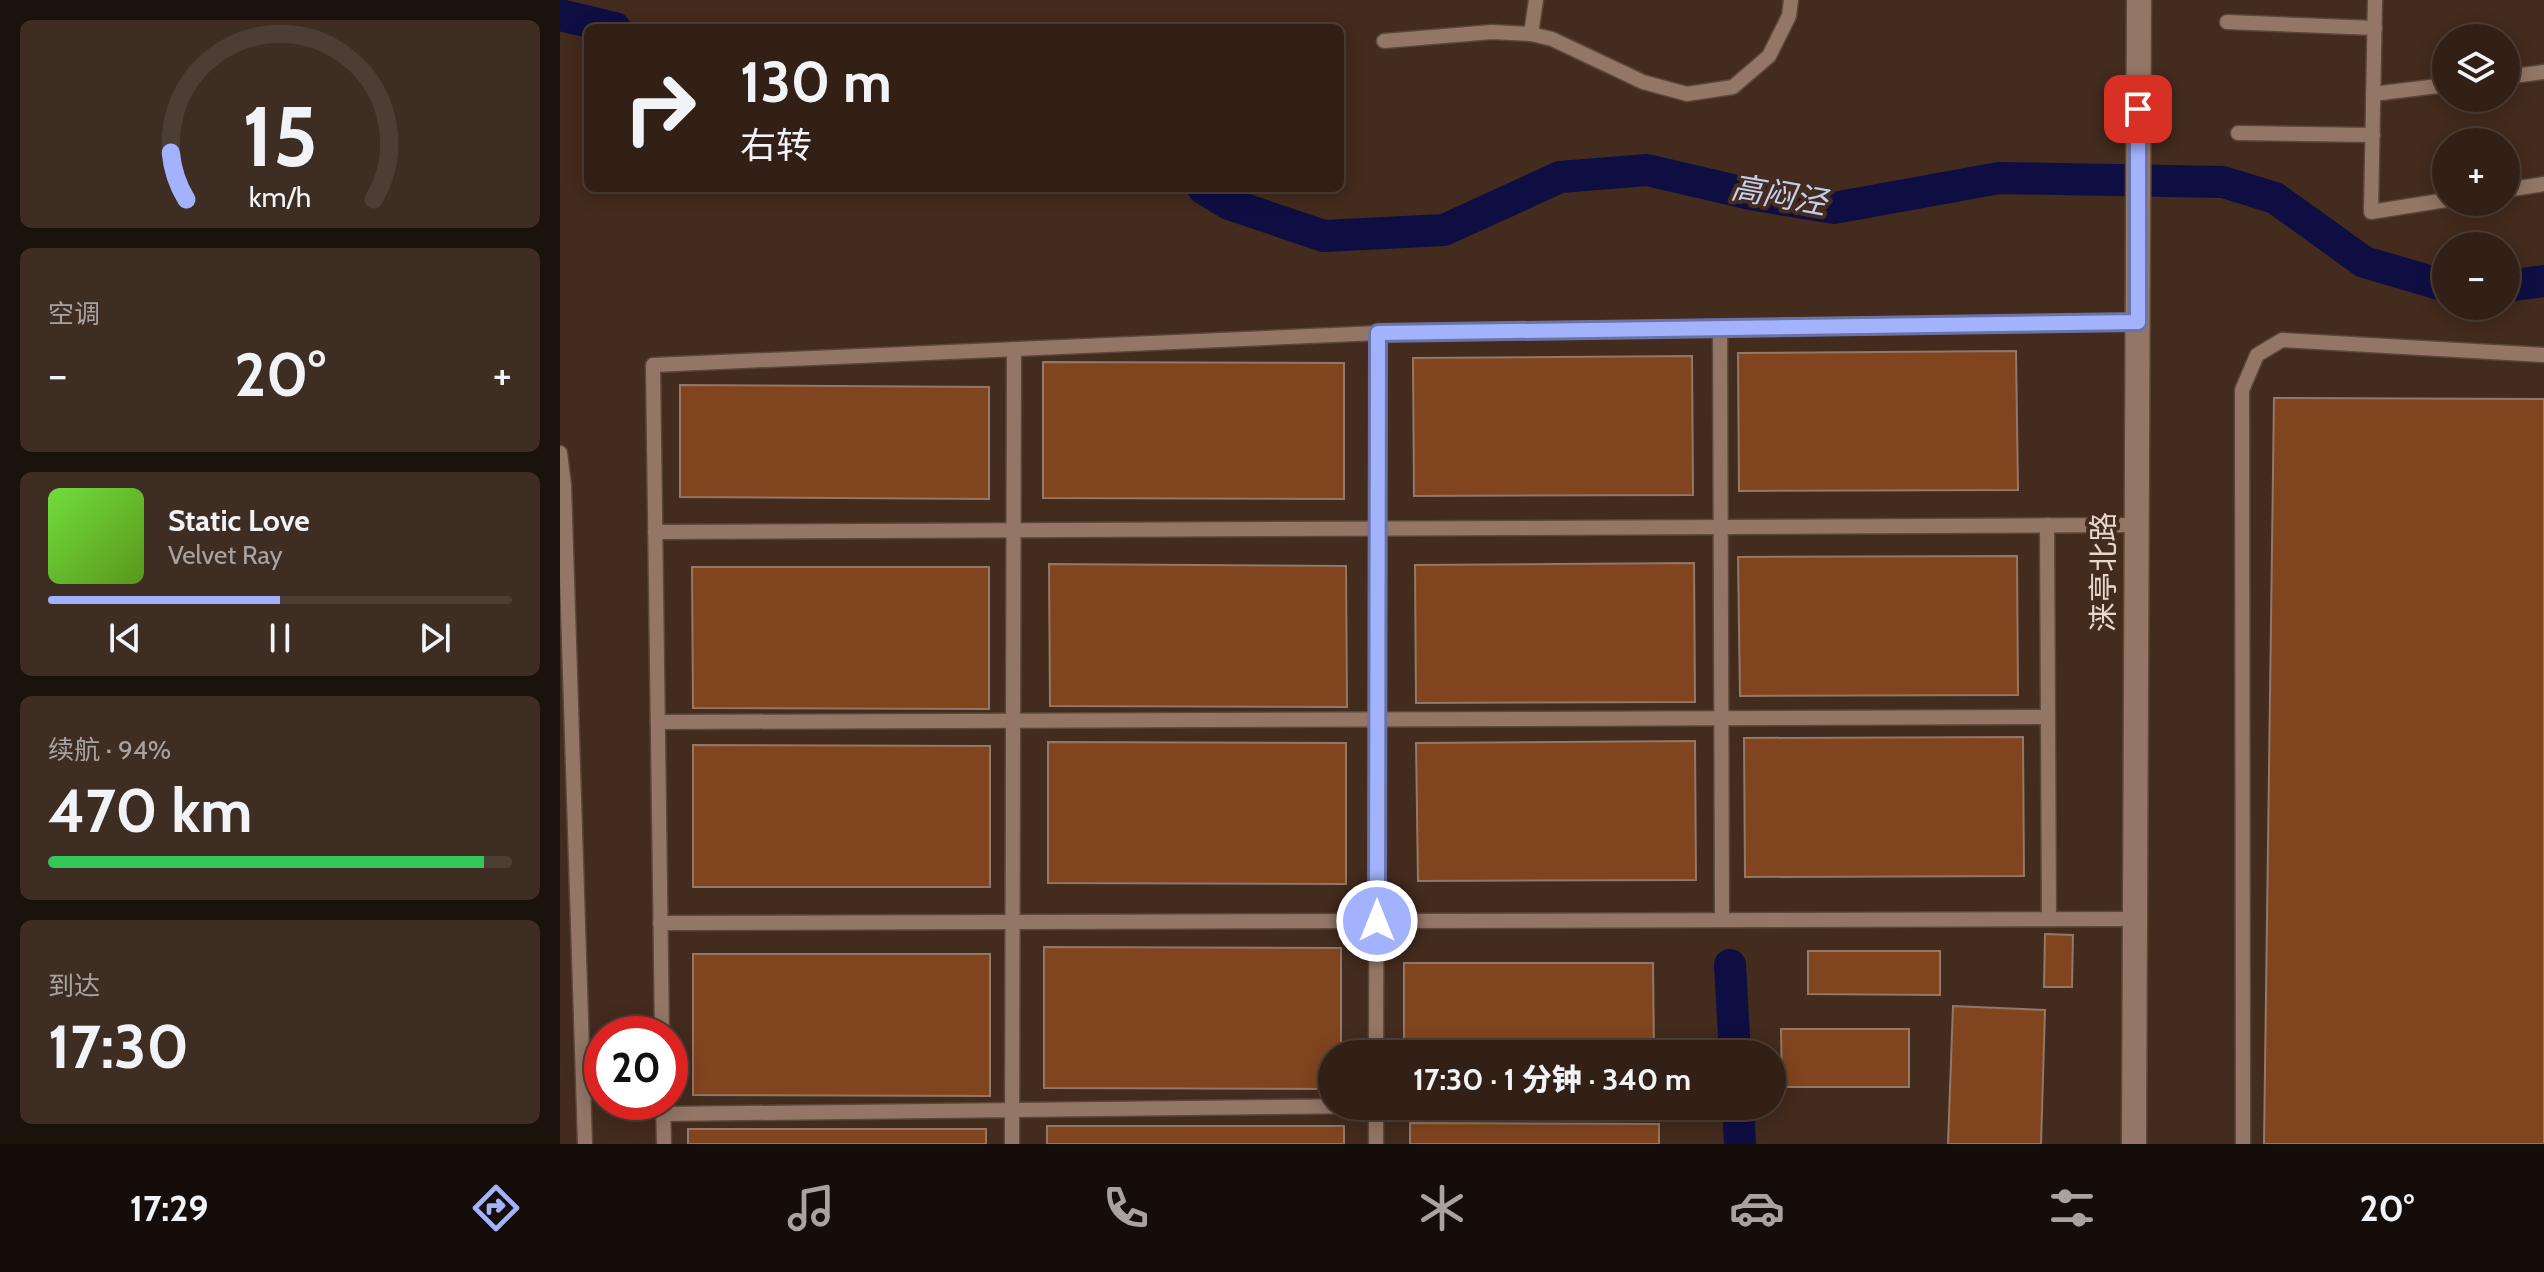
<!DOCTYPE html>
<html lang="zh">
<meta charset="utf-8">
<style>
:root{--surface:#322016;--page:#3d2d23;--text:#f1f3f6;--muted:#a8a3a1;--line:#4d3e35;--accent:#a2b2fd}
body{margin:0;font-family:Cabin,"Noto Sans SC",sans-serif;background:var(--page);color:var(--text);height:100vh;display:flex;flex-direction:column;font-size:30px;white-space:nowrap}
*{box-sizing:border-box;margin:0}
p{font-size:26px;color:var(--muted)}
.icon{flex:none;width:44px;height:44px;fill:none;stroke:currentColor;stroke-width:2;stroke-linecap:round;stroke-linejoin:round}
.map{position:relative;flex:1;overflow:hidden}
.side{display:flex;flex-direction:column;gap:20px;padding:20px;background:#1c120c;width:560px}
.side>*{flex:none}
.guide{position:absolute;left:24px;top:24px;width:760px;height:168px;border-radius:12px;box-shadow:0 4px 20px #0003,0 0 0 2px var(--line);background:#322016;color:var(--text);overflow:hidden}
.buttons{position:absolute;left:1872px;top:24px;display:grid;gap:16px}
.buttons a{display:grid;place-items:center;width:88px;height:88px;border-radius:50%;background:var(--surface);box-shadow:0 4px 20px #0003,0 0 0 2px var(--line);font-size:40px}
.speed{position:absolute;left:24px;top:1016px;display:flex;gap:16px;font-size:40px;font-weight:700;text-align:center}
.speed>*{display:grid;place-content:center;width:104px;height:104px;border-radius:50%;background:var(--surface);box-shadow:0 4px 20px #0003,0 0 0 2px var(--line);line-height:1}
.speed .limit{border:12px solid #d22;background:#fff;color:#111}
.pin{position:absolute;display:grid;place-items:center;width:68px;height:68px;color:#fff;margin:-34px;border-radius:16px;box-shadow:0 4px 12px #0006}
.me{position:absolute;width:88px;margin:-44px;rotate:0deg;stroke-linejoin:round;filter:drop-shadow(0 0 6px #0008)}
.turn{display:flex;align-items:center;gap:28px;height:168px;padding:0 24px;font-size:36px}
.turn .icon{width:104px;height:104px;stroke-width:2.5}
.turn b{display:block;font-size:56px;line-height:68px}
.big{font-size:60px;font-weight:800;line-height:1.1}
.side .widget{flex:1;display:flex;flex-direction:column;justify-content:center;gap:12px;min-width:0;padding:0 28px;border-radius:12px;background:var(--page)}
.side .dial{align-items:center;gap:0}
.dial svg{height:208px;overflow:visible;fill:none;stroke:var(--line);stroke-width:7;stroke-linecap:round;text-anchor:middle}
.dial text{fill:var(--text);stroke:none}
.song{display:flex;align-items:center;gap:24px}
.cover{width:96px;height:96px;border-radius:12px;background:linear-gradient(135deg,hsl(100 70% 55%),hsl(90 70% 35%))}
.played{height:8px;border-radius:4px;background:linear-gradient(90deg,var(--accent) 50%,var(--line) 50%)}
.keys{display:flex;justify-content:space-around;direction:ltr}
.heat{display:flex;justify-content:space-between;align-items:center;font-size:44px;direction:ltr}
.charge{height:12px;border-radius:6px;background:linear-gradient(90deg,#34c759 94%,var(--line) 0)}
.trip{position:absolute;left:758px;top:1040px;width:468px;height:80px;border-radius:40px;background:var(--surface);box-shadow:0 4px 20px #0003,0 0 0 2px var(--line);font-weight:800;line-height:80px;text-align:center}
.dock{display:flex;height:128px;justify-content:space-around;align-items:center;background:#140d09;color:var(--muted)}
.dock .icon{width:56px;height:56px}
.dock .selected{color:var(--accent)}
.dock b{font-size:36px;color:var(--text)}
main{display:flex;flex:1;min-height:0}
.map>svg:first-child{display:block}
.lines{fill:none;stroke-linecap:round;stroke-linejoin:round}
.canal{stroke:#0e0e43;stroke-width:32}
.building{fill:#80451f;stroke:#947767;stroke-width:2}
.service-casing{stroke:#5a463a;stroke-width:17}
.tertiary-casing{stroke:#5a463a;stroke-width:27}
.service{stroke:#937666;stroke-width:14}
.tertiary{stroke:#937666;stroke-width:24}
.route-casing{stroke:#6974a4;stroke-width:20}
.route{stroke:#a2b2fd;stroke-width:14}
.labels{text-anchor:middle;stroke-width:8;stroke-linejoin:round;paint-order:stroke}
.street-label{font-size:30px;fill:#e7d7cf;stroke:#432b1d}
.water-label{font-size:32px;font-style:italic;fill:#c5cef1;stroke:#432b1d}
</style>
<main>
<section class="side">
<div class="widget dial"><svg viewBox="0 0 100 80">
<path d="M14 69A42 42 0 1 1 86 69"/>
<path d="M14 69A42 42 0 0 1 8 51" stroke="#a2b2fd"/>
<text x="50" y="56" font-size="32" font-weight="700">15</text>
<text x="50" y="72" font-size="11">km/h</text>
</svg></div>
<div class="widget"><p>空调</p>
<div class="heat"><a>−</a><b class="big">20°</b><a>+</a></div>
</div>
<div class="widget">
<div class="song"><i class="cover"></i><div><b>Static Love</b><p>Velvet Ray</p></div></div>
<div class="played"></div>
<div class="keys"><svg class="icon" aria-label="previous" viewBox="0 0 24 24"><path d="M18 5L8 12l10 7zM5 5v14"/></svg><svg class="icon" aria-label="pause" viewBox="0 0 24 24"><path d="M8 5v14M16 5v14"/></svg><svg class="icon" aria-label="next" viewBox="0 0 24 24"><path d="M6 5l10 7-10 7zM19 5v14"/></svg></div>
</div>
<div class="widget"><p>续航 · 94%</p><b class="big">470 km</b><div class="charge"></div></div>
<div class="widget"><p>到达</p><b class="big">17:30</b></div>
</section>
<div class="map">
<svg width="1984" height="1144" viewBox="0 0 1984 1144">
<rect width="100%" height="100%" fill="#432b1d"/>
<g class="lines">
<g class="canal">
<polyline points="0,15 55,28"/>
<polyline points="643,188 669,204 764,236 884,230 1000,177 1087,170 1190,194 1274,208 1439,178 1663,182 1715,198 1804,262 1886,286"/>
<polyline points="1946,286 1984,281"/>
<polyline points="1170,965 1175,1054"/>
<polyline points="1178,1106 1180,1144"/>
</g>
</g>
<g class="building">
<polygon points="1456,351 1458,490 1179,491 1178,353"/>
<polygon points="1132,356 1133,495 854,496 853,358"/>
<polygon points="483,362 784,363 784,499 483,498"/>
<polygon points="120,385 429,387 429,499 120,497"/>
<polygon points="1714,398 1984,399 1984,1144 1704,1144"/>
<polygon points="1457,556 1458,695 1180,696 1178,557"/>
<polygon points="1134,563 1135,702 856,703 855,565"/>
<polygon points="489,564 786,566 787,707 490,706"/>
<polygon points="132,567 429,567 429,709 133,708"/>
<polygon points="1463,737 1464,876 1185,877 1184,738"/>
<polygon points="1135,741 1136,880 858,881 856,743"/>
<polygon points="488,742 786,743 786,884 488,883"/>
<polygon points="133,745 430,746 430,887 133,887"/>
<polygon points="1485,934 1513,935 1512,987 1484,987"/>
<polygon points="484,947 781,948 781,1054 772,1054 772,1089 484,1088"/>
<polygon points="1248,951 1380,951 1380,995 1248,994"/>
<polygon points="133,954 430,954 430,1096 133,1095"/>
<polygon points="844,963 1093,963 1094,1054 844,1054"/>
<polygon points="1393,1006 1485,1010 1481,1144 1388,1144"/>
<polygon points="1221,1029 1349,1029 1349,1087 1222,1087"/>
<polygon points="850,1123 1099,1124 1099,1144 850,1144"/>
<rect x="487" y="1126" width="297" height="18"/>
<rect x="128" y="1129" width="298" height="15"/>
</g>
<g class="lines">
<defs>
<g id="service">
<polyline points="1815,0 1811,212 1886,200"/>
<polyline points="1667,22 1815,28"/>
<polyline points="971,34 976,0"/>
<polyline points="824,41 932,32 971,34 992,39 1083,82 1127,94 1173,87 1209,56 1229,16 1231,0"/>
<polyline points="1946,77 1984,72"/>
<polyline points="1813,94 1886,85"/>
<polyline points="1678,133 1813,135"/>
<polyline points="1946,190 1984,184"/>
<polyline points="1160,328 1162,920"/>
<polyline points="0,453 4,485 25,1144"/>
<polyline points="1487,525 1489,919"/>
<polyline points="95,532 1577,525"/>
<polyline points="98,722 1487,717"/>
<polyline points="100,923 1575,919"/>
<polyline points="102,1034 93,365 818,333 1578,322"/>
<polyline points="816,1054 818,333"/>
<polyline points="103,1102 104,1144"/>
<polyline points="103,1114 809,1106"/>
<polyline points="452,1144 454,349"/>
<polyline points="816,1144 816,1106"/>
<polyline points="1683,1144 1682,390 1697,355 1722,340 1984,355"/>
</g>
<polyline id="tertiary" points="1574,1144 1579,0"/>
</defs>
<use href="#service" class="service-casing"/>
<use href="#tertiary" class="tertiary-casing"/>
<use href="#service" class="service"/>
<use href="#tertiary" class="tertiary"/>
</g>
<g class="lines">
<defs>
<polyline id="route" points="817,921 818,333 1578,322 1578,109"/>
</defs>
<use href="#route" class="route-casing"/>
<use href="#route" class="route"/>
</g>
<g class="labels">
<g class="street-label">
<text transform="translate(1544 572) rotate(-90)" y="10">涞亭北路</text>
</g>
<g class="water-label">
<text transform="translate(1219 195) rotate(10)" y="11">高闷泾</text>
</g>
</g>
</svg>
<div class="buttons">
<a><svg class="icon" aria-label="layers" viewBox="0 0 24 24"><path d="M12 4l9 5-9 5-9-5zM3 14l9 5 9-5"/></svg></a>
<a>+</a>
<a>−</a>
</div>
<div class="speed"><div class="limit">20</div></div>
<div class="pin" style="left:1578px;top:109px;background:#d93025"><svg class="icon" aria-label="arrive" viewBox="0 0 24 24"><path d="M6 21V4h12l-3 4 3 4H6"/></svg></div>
<svg class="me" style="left:817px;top:921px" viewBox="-20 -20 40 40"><circle r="17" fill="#a2b2fd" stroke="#fff" stroke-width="3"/><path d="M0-11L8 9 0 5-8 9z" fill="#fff"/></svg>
<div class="trip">17:30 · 1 分钟 · 340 m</div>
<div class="guide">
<div class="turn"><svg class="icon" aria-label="right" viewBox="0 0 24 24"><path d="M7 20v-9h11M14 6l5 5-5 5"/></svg><div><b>130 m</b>右转</div></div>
</div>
</div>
</main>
<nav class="dock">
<b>17:29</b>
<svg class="icon selected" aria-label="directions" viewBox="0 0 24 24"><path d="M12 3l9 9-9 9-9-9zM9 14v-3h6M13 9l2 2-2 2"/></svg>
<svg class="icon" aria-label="music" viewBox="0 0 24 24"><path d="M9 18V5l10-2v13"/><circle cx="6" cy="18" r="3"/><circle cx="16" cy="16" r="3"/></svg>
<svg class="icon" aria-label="phone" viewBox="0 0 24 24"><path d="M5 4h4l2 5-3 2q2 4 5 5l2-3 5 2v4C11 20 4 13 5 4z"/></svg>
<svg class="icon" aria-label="climate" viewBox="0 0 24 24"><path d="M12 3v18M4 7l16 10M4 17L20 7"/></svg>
<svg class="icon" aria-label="car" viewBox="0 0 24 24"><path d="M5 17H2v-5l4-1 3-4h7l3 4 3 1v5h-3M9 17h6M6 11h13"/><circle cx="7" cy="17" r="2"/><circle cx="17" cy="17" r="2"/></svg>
<svg class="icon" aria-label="filters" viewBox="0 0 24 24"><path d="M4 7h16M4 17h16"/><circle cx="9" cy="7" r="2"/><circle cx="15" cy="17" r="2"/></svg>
<b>20°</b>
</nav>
